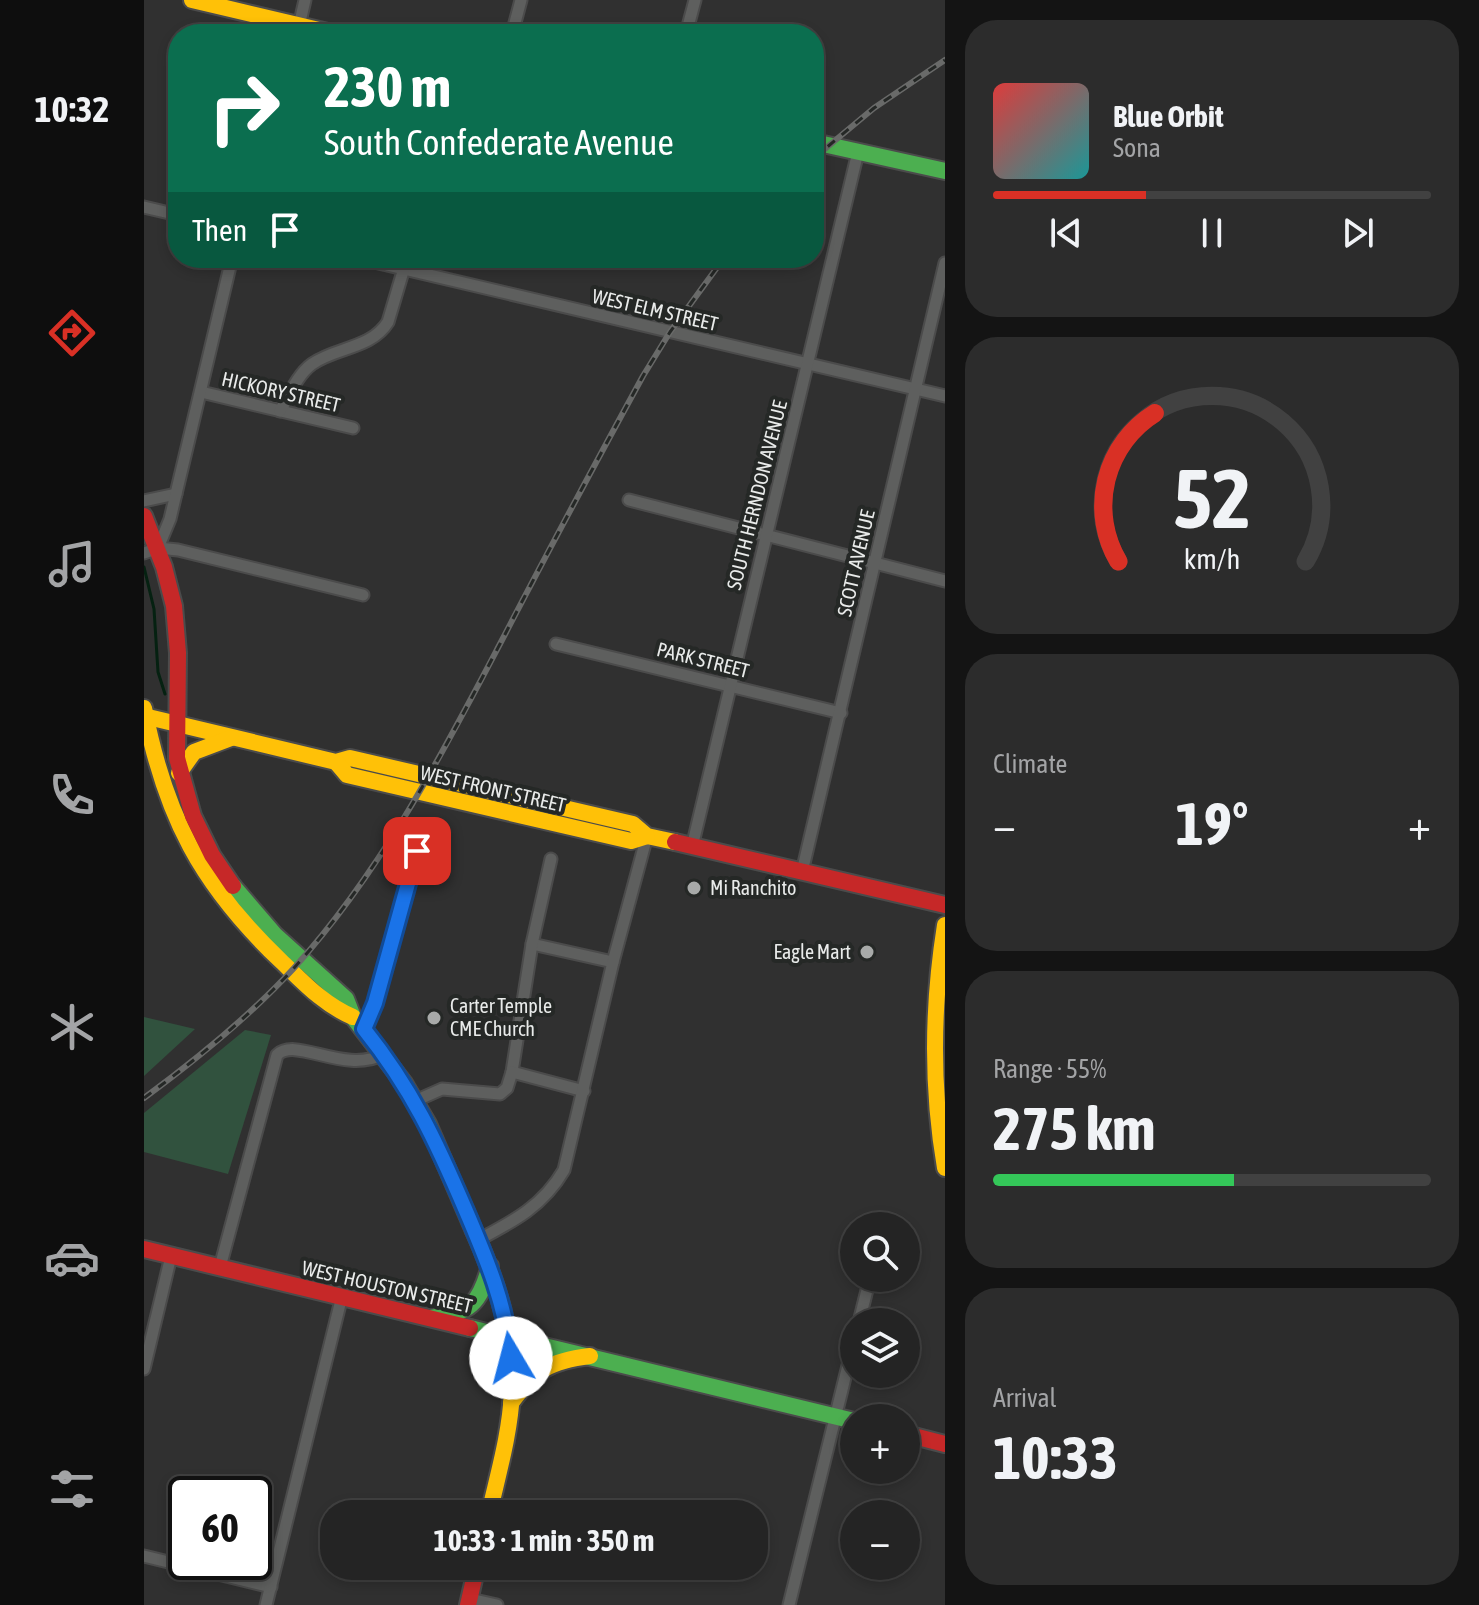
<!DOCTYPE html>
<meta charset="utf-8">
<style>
:root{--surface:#242424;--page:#2c2c2c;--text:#f1f3f6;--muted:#a3a4a6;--line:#414141;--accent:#d93025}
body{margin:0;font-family:"Asap Condensed",sans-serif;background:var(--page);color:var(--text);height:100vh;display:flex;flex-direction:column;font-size:30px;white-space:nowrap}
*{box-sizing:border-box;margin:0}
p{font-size:26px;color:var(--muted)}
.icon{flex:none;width:44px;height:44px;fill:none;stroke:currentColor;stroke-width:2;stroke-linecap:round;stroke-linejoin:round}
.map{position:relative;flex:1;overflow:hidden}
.drawer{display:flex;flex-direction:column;gap:20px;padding:20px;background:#141414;width:534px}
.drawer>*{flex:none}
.hud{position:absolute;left:24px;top:24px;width:656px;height:244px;border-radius:32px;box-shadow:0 4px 12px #0003,0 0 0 2px var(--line);background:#0b6e4f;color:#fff;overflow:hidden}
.tools{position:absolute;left:696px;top:1212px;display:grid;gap:16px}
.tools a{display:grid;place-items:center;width:80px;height:80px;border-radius:50%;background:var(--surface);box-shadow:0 4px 12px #0003,0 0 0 2px var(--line);font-size:40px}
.speed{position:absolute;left:24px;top:1476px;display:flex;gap:16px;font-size:40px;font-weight:700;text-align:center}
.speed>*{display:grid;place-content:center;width:104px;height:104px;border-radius:50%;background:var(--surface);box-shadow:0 4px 12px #0003,0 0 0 2px var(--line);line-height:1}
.speed .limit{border:4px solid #111;border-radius:12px;background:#fff;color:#111}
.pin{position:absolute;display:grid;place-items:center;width:68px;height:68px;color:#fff;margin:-34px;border-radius:16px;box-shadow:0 4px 12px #0006}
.me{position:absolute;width:88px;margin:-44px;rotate:352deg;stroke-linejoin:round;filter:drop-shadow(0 0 6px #0008)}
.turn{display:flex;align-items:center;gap:28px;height:168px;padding:0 24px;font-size:36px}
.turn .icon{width:104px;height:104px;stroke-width:2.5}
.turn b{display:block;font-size:56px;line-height:68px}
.then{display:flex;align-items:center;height:76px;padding:0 24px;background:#0003;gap:16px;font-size:30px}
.big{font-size:60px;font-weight:700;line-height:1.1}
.drawer .tile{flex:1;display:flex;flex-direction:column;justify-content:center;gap:12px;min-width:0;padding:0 28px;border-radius:32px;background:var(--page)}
.drawer .dial{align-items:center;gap:0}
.dial svg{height:208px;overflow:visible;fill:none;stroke:var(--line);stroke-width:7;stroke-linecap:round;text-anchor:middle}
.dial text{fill:var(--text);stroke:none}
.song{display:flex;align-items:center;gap:24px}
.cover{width:96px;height:96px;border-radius:12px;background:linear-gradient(135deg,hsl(0 70% 55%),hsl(180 70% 35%))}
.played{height:8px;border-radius:4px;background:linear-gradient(90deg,var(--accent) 35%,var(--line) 35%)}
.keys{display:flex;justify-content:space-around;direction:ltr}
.heat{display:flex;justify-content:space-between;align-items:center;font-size:44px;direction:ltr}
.charge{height:12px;border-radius:6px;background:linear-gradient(90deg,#34c759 55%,var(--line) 0)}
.trip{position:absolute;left:176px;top:1500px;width:448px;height:80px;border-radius:32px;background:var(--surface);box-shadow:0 4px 12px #0003,0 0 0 2px var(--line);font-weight:700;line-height:80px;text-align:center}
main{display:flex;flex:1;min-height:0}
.tabs{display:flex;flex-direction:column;width:144px;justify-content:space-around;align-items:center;background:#0e0e0e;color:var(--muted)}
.tabs .icon{width:56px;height:56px}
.tabs .on{color:var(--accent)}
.tabs b{font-size:36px;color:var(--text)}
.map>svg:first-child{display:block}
.green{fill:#31523e}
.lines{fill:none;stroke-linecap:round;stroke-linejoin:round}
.stream{stroke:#052111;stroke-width:3}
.street-casing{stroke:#4b4b4b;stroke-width:15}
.fast-casing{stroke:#4b4b4b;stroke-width:20}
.slow-casing{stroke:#4b4b4b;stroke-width:20}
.jam-casing{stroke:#4b4b4b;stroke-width:20}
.street{stroke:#5e5f5e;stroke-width:11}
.fast{stroke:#4caf50;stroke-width:16}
.slow{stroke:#ffc107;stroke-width:16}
.jam{stroke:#c62828;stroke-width:16}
.rail-casing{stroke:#696a69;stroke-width:6}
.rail{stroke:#252826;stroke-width:3;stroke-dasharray:9;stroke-linecap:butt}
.route-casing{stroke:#114b97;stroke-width:20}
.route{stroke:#1a73e8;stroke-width:14}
.poi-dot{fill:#a8aaa9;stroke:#252826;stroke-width:3}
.labels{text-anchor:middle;stroke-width:8;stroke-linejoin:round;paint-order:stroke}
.street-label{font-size:20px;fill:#e9ebea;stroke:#252826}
.poi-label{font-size:20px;fill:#e9ebea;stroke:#252826;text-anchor:start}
</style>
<main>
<nav class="tabs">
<b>10:32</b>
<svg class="icon on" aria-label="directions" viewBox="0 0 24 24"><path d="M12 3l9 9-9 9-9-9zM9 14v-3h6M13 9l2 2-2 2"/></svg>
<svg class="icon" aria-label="music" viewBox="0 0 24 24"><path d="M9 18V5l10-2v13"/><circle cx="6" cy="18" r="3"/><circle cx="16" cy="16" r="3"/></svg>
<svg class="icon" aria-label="phone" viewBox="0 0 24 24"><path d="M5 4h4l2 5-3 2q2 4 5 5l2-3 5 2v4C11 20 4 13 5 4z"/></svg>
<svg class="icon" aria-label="climate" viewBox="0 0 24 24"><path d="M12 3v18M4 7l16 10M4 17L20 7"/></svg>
<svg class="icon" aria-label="car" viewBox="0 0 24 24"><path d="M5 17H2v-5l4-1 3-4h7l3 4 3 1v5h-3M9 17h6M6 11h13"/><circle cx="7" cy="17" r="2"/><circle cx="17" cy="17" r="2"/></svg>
<svg class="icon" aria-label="filters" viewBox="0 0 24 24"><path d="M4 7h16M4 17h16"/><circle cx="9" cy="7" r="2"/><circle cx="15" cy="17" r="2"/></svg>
</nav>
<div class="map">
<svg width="801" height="1605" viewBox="0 0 801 1605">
<rect width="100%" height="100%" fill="#303030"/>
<g class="green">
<polygon points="0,1017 51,1029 0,1076"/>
<polygon points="101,1030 127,1035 84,1174 0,1152 0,1113"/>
</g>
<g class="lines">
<polyline class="stream" points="0,567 10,609 14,672 21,694"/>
<defs>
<g id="street">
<polyline points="155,26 161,0"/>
<polyline points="368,34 377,0"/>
<polyline points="542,34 551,0"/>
<polyline points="0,207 34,215"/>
<polyline points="213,258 801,396"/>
<polyline points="57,392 209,428"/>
<path d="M136,411C145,396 153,375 168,364C192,347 227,349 244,322L263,258"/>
<polyline points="485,500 801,581"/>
<polyline points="0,501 32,494"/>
<polyline points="14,548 26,519 88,258"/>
<polyline points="0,553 14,548 34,550 219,595"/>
<polyline points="412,644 697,713"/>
<polyline points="548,847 714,152"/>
<polyline points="658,872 801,263"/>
<polyline points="388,944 469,962"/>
<polyline points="220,1029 231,1003 273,851"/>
<polyline points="368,1072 388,944 407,859"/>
<polyline points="271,1101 298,1089 356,1094 363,1088 368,1072 440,1091"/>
<path d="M334,1240C370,1221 399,1206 420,1170L469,962L503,836"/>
<path d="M76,1267L133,1055C152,1036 200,1075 240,1054"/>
<polyline points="715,1322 726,1278"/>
<polyline points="0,1369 27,1256"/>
<polyline points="0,1556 127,1587"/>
<polyline points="326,1599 353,1605"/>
<polyline points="122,1605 198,1296"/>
<polyline points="645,1605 710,1341"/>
</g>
<g id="fast">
<polyline points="670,142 801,171"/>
<polyline points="89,886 131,935 202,999 209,1017 260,1083 284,1124 330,1231"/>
<path d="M287,1318C327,1312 335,1305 346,1266"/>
<polyline points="326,1328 710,1421"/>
</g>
<g id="slow">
<polyline points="48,0 192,34"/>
<path d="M0,708C21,816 57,885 137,961C159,982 180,1005 209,1017"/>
<polyline points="0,716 192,762 206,758 489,824 503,836 531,842"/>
<polyline points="192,762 203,775 487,841 503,836"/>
<polyline points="35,773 50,752 87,738"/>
<path d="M801,925C788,1007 787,1086 801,1168"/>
<path d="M330,1231C353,1282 370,1335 368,1392C366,1434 354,1474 345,1514"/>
<path d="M367,1403C392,1370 405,1361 446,1356"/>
</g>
<g id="jam">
<polyline points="0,516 20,567 30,606 34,653 33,758 49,816 68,855 89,886"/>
<polyline points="531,842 801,905"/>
<polyline points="0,1249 326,1328"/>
<polyline points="762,1434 801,1444"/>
<polyline points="324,1605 333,1566"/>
</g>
</defs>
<use href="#street" class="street-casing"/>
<use href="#fast" class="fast-casing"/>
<use href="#slow" class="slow-casing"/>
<use href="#jam" class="jam-casing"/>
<use href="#street" class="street"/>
<use href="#fast" class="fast"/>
<use href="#slow" class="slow"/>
<use href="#jam" class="jam"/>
<defs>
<g id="rail">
<polyline points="670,158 730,108 801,60"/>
<path d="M0,1098C53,1059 105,1017 150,968C237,872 297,756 357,642C403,553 451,464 499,376L526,332L580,258"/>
</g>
</defs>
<use href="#rail" class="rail-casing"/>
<use href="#rail" class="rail"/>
</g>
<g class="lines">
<defs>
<path id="route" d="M273,851L231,1003L220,1029C268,1089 292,1141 322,1211C343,1260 362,1305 367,1358"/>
</defs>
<use href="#route" class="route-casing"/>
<use href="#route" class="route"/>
</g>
<g class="poi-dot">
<circle cx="550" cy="888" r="8"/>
<circle cx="723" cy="952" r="8"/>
<circle cx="290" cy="1018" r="8"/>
</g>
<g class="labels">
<g class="street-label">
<text transform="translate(511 310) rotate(13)" y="7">WEST ELM STREET</text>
<text transform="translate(137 392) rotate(13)" y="7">HICKORY STREET</text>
<text transform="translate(613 495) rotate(-76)" y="7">SOUTH HERNDON AVENUE</text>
<text transform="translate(712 563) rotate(-77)" y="7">SCOTT AVENUE</text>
<text transform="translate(559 660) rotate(14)" y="7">PARK STREET</text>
<text transform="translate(349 789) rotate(13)" y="7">WEST FRONT STREET</text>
<text transform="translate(243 1287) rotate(13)" y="7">WEST HOUSTON STREET</text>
</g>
<g class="poi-label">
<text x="566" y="895">Mi Ranchito</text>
<text x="707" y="959" text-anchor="end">Eagle Mart</text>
<text x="306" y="1013">Carter Temple<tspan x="306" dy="23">CME Church</tspan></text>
</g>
</g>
</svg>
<div class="tools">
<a><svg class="icon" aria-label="search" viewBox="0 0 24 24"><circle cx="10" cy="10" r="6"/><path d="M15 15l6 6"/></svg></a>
<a><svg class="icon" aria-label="layers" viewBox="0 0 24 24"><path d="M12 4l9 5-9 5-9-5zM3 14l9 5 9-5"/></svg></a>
<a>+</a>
<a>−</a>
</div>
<div class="speed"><div class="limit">60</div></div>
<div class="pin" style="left:273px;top:851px;background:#d93025"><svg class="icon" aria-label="arrive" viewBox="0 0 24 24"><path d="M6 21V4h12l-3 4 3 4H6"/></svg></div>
<svg class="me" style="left:367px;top:1358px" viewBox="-20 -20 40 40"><circle r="19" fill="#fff"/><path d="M0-13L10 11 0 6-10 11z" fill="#1a73e8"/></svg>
<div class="trip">10:33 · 1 min · 350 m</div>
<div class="hud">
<div class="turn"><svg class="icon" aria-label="right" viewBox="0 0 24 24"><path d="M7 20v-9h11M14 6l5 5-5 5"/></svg><div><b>230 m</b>South Confederate Avenue</div></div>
<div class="then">Then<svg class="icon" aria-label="arrive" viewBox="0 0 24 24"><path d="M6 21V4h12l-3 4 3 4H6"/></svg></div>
</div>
</div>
<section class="drawer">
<div class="tile">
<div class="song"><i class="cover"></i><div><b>Blue Orbit</b><p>Sona</p></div></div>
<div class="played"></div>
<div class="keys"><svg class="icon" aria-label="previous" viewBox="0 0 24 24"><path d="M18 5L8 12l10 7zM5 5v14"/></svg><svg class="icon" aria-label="pause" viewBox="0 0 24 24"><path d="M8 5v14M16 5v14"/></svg><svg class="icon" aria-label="next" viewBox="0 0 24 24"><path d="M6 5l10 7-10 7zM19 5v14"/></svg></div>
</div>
<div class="tile dial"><svg viewBox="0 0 100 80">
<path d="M14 69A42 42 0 1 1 86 69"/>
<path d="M14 69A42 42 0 0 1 28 12" stroke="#d93025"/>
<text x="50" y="56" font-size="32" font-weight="700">52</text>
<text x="50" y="72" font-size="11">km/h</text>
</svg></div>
<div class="tile"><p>Climate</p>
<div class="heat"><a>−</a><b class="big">19°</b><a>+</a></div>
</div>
<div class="tile"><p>Range · 55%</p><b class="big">275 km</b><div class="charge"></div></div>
<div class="tile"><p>Arrival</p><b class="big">10:33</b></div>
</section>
</main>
